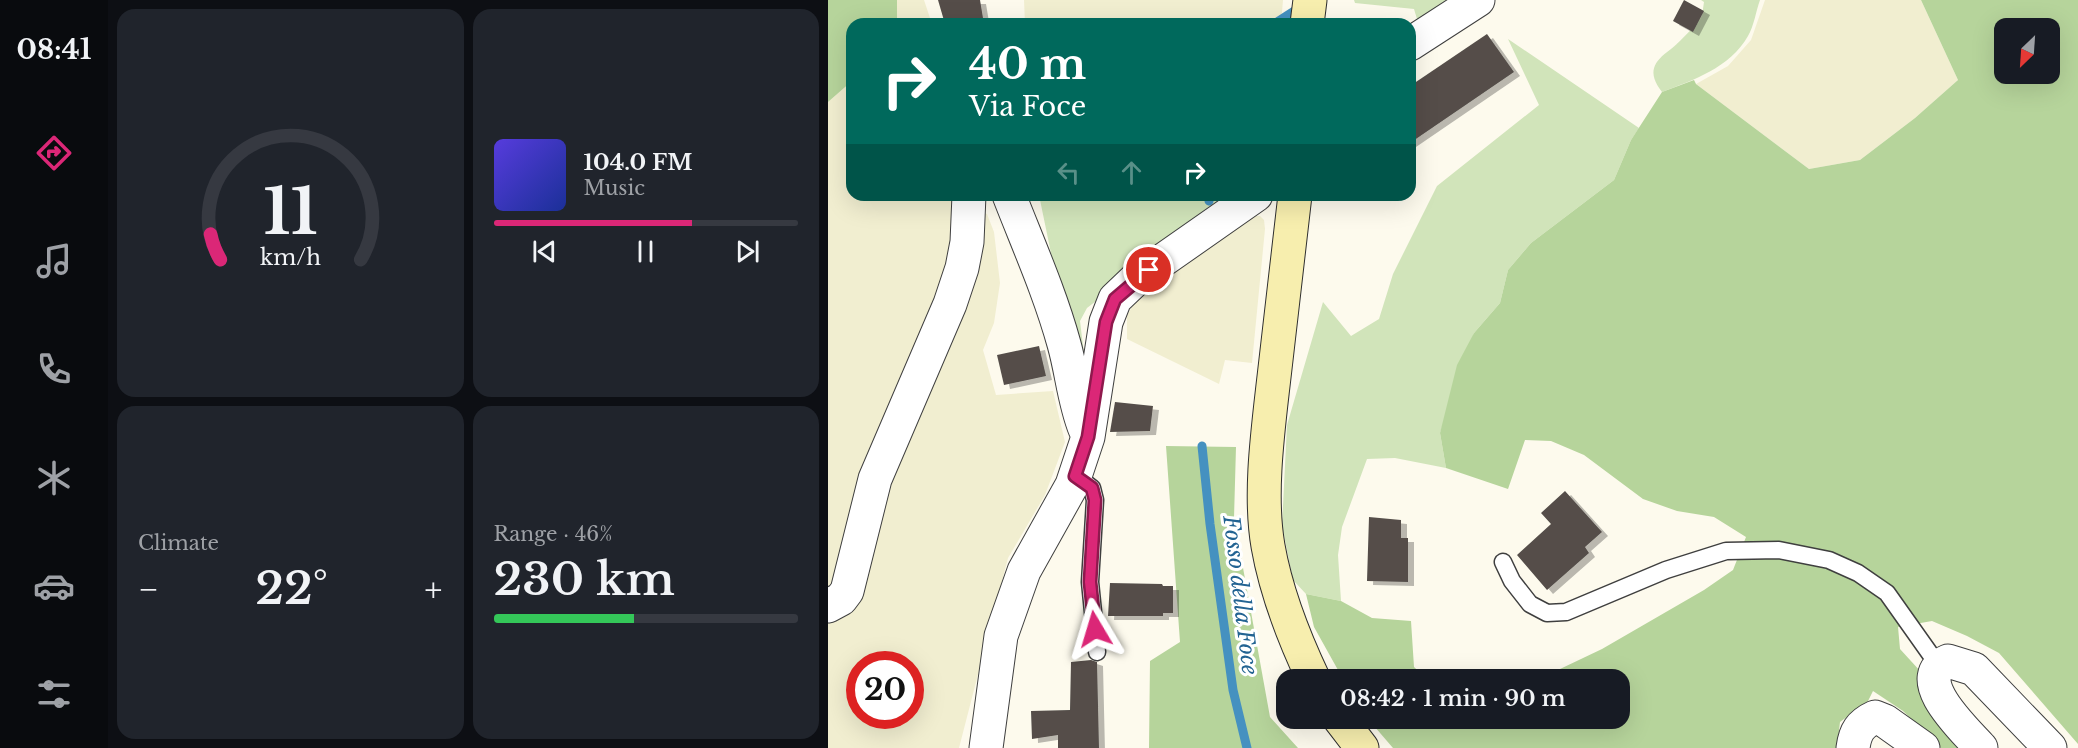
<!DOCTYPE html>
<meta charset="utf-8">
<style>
:root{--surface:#171b24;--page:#20242c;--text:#f1f3f6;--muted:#9ea1a6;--line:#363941;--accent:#db2777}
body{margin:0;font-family:"Libre Baskerville",serif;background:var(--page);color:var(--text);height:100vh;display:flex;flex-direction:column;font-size:22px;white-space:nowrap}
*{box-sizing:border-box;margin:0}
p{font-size:20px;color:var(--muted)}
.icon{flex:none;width:33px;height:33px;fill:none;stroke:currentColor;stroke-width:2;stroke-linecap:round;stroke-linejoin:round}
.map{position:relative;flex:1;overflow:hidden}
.drawer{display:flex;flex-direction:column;gap:9px;padding:9px;background:#0d0f14;width:720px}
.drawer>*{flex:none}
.banner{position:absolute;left:18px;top:18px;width:570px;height:183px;border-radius:18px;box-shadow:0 6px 24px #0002;background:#00695c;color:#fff;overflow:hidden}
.needle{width:39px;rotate:205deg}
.tools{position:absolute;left:1166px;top:18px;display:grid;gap:12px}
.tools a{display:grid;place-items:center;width:66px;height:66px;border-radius:12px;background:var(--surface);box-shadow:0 6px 24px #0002;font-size:30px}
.speed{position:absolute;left:18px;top:651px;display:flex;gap:12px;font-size:30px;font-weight:700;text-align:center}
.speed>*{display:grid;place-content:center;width:78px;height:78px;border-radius:50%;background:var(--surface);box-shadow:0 6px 24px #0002;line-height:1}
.speed .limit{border:9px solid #d22;background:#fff;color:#111}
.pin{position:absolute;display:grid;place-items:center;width:51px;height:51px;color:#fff;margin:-26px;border:3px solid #fff;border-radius:50%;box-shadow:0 2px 6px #0007}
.me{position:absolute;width:66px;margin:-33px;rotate:353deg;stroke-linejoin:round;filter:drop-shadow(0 0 4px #0008)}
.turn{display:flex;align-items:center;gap:21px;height:126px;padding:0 24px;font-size:27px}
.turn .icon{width:78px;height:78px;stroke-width:2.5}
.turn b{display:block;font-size:42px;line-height:51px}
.lanes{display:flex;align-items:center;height:57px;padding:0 24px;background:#0003;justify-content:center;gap:30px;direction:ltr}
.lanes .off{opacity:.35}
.big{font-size:45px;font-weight:600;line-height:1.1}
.drawer .card{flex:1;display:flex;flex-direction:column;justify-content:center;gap:9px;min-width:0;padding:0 21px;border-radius:18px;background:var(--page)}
.drawer .dial{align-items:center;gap:0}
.dial svg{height:156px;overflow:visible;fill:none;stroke:var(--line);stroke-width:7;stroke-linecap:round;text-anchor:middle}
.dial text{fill:var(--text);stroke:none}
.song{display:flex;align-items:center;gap:18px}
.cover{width:72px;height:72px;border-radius:9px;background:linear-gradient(135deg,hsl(250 70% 55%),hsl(230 70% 35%))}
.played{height:6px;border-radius:3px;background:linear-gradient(90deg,var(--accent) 65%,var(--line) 65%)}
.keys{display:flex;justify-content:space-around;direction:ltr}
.heat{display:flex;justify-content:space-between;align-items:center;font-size:33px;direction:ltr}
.charge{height:9px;border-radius:4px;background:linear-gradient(90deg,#34c759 46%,var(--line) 0)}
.drawer .tiles{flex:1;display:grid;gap:9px;grid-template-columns:repeat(2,1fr)}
.trip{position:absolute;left:448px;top:669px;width:354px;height:60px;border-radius:18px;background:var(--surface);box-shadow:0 6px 24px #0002;font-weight:600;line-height:60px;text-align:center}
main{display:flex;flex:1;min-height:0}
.dock{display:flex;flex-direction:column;width:108px;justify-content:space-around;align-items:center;background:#090b0e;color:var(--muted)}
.dock .icon{width:42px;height:42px}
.dock .on{color:var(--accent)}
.dock b{font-size:27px;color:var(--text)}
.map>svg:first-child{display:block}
.farmland{fill:#f1eed0;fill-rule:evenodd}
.green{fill:#d1e4ba}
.forest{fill:#b6d49b;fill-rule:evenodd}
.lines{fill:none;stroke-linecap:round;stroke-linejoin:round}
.stream{stroke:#4591c0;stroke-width:9}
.building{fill:#544e4a;filter:url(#shadow)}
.lane-casing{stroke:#3f3f3f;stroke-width:19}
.street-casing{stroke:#3f3f3f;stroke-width:35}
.secondary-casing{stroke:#2e2e2e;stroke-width:35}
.lane{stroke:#fff;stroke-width:16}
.street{stroke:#fff;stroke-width:33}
.secondary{stroke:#f7eeae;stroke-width:33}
.route-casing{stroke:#8e194d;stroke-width:15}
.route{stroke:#db2777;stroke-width:10}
.labels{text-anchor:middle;stroke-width:6;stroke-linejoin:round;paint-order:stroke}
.water-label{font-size:22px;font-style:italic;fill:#226392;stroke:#fff}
</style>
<main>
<nav class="dock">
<b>08:41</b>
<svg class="icon on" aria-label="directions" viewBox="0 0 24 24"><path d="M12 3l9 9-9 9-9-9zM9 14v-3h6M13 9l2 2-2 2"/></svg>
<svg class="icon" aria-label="music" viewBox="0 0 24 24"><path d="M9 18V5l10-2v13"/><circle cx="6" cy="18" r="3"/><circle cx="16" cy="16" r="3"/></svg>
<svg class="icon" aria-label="phone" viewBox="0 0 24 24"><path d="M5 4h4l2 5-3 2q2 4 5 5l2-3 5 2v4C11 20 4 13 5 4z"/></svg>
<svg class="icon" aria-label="climate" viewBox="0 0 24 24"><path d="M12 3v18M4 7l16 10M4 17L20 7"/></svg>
<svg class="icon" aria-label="car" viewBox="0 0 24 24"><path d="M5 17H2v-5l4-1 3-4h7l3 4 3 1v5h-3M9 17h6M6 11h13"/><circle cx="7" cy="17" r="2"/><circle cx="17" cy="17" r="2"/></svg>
<svg class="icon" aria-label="filters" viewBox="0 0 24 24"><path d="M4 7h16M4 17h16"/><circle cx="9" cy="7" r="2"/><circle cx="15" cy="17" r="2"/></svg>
</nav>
<section class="drawer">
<div class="tiles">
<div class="card dial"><svg viewBox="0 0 100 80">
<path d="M14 69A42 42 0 1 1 86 69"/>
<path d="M14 69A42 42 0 0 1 9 56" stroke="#db2777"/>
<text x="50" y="56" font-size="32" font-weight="700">11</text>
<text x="50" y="72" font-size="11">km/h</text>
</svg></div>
<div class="card">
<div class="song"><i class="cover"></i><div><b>104.0 FM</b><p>Music</p></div></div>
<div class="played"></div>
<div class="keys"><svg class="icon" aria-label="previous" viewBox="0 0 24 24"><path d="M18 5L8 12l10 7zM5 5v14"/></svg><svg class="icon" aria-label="pause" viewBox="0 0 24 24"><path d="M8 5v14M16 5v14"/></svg><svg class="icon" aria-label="next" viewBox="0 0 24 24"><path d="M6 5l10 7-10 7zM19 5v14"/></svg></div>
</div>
<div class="card"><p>Climate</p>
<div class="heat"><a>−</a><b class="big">22°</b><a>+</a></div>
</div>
<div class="card"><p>Range · 46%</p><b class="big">230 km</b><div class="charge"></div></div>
</div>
</section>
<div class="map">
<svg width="1250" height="748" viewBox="0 0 1250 748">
<defs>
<filter id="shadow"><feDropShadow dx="6" dy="4" stdDeviation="0" flood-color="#0004"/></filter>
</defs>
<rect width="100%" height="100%" fill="#fdfaed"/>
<g class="farmland">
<polygon points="69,0 96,0 104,24 69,24"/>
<polygon points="196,0 455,0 453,24 197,24"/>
<polygon points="937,0 1093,0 1130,80 1087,118 1032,160 981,169 868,84 900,66 923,40"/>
<path d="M24,81V195H124L126,200L159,214L166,232L172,283L166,323L155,350L168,395L225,391L237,442L217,495L180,558L131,748H0V102ZM32,664H82V716H32Z"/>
<polygon points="424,216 432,216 436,220 437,229 424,363 397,360 391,384 299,339 299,315 309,299"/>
</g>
<g class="green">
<polygon points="526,0 637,0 595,25 589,19 586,9 527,3"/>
<path d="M873,0H932C928,11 926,26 920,36C902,68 865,80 834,92C819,72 825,62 843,49C851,43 868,25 873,17C875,13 875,7 876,2Z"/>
<polygon points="680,39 811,128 803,140 786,180 703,243 680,270 672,303 646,333 612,433 618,468 567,458 539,459 514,527 510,555 513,601 478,594 465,580 454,526 459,425 495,302 523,336 551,319 565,274 609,186 711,105"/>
<polygon points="211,195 405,195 259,308 252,321 259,379 250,384"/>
</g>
<g class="forest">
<polygon points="0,0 69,0 69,24 24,24 24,81 0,102"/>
<path d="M1093,0H1250V744L1171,653L1139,636L1104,621L1070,627L1072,649L1093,672L1147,748H1113L1075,711L1045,691L1040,701L1012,722L1009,748H565L540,719L792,718V680L711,679L774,649L876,590L905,570L918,537L886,517L849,511L815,499L756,455L723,441L697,440L680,489L618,468L612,433L629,365L646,333L672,303L680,270L703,243L786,180L803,140L834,92L866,80L868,84L981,169L1032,160L1087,118L1130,80ZM1176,28H1221V74H1176Z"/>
<polygon points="338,446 408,447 406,518 442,717 470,748 321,748 322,661 352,642"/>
<polygon points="478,594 513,601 544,618 583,621 586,667 599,679 515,679 486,627"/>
</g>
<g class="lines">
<g class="stream">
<polyline points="446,24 474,6"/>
<polyline points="381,201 382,195"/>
<polyline points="374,446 382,524 405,690 419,748"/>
</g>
</g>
<g class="building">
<polygon points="110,0 152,0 156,24 117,24"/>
<polygon points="856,0 876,11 865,32 845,21"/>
<polygon points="659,34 686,72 582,143 582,86"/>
<polygon points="211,346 218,376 176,385 169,355"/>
<polygon points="287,402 325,406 322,431 282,432"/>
<polygon points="737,491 774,532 757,547 761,553 719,590 689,555 723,524 713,513"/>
<polygon points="541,517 573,520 573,538 580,538 580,582 539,581"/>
<polygon points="282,583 334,584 335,586 345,586 345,613 335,613 335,616 280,616"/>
<polygon points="263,660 269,662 271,748 230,748 230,735 204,739 203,711 242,710 243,662"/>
</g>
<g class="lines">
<defs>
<g id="lane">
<polyline points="247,475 264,488 267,500 262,582 269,652"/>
<polyline points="675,562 684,581 702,604 719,613 738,612 838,570 898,551 951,550 1001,560 1030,573 1059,593 1110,665"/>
</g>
<g id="street">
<polyline points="582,44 650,0"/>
<path d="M181,195C200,244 222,293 236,344C244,372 246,402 257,429"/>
<polyline points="0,606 13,599 19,591 47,479 122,304 134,268 139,242 141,195"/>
<polyline points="158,748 173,636 196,571 244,485 260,437 278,322 287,299 308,279 428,195"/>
<path d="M1025,748C1027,732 1032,724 1047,717L1057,721L1095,748"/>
<path d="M1153,748C1137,730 1080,678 1120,661L1146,669L1222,748"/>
</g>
<g id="secondary">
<polyline points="479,24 482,0"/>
<path d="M467,195C460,256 453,316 446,377C440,430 431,494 440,546C448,592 466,638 486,680"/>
<polyline points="511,718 534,748"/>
</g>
</defs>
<use href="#lane" class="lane-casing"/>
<use href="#street" class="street-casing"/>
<use href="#secondary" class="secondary-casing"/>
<use href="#lane" class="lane"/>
<use href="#street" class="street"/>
<use href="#secondary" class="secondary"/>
</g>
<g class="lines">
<defs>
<polyline id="route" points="267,629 262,582 267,500 264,488 247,476 260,437 278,322 287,299 321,270"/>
</defs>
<use href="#route" class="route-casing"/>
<use href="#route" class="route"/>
</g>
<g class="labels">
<g class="water-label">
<text transform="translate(413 595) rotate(83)" y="8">Fosso della Foce</text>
</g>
</g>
</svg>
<div class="tools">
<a><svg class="needle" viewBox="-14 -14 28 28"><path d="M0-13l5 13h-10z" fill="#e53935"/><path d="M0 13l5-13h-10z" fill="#9ea1a6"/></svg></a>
</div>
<div class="speed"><div class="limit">20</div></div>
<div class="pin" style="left:321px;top:270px;background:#d93025"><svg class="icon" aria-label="arrive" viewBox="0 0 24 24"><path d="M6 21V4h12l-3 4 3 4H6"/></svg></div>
<svg class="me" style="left:267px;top:629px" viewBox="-20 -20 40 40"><path d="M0-17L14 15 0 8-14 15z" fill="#db2777" stroke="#fff" stroke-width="4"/></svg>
<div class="trip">08:42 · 1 min · 90 m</div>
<div class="banner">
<div class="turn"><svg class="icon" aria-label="right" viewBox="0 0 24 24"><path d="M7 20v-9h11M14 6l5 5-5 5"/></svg><div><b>40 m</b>Via Foce</div></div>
<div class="lanes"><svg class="icon off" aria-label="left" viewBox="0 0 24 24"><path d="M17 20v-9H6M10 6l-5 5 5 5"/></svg><svg class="icon off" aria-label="ahead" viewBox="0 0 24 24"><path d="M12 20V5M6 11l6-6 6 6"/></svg><svg class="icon" aria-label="right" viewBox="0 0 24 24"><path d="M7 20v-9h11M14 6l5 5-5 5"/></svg></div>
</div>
</div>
</main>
